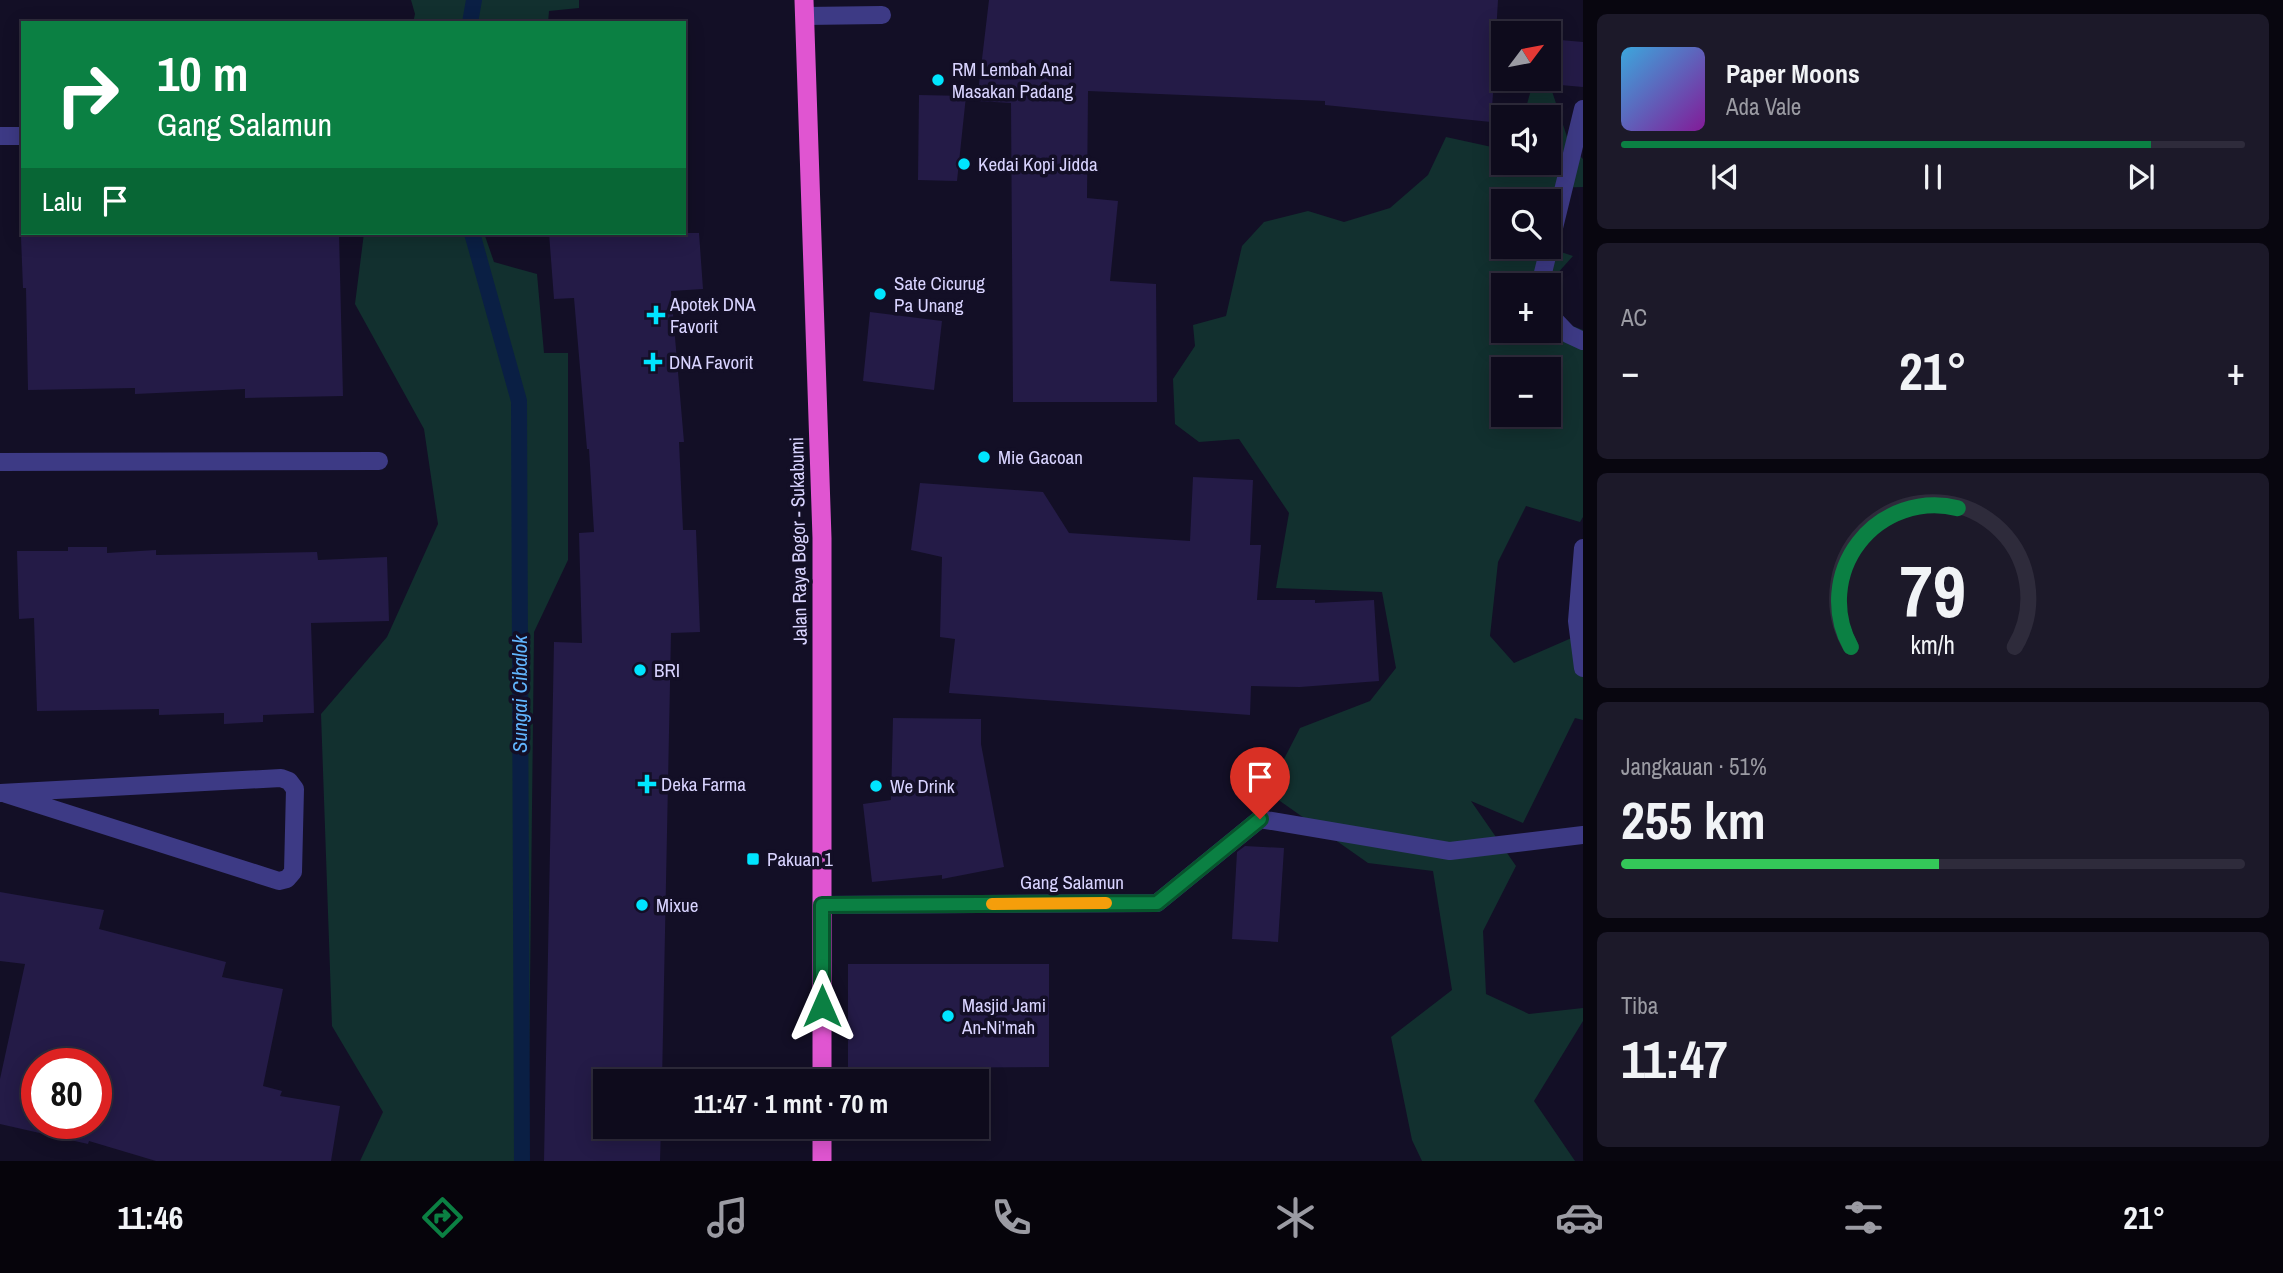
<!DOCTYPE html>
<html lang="id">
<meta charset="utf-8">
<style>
:root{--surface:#0e0b1c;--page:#1c1929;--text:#f1f3f6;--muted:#9b9ba3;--line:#2e2b3b;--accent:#0b8043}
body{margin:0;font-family:"Archivo Narrow",sans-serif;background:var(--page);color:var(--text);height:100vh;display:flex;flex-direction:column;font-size:26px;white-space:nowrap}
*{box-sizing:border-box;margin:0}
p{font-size:23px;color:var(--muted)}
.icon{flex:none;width:38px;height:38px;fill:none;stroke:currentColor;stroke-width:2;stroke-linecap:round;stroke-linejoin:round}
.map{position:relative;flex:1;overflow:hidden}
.details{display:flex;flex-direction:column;gap:14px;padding:14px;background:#08060f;width:700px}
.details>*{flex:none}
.banner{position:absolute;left:21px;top:21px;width:665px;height:214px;border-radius:0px;box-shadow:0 4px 18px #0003,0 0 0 2px var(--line);background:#0b8043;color:#fff;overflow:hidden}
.needle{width:46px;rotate:58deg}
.tools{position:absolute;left:1491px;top:21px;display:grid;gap:14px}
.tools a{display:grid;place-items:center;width:70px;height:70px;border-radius:0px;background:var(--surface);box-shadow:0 4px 18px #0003,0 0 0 2px var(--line);font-size:35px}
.speed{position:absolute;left:21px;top:1048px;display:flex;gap:14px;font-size:35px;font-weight:700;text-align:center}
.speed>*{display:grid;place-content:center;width:91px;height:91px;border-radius:50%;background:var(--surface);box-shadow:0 4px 18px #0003,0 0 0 2px var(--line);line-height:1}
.speed .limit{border:10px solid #d22;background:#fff;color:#111}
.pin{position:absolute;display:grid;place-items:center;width:60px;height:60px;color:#fff;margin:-72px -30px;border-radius:50% 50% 50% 0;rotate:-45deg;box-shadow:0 0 7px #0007}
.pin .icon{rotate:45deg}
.me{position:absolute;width:77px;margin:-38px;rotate:0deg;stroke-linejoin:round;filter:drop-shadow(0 0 5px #0008)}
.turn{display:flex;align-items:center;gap:24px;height:147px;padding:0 21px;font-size:32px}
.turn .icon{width:91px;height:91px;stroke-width:2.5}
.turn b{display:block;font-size:49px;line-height:60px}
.then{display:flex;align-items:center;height:66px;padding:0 21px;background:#0003;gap:14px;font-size:26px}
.big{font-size:52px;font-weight:700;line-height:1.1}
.details .tile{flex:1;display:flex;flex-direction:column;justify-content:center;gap:10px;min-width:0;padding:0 24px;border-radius:10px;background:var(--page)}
.details .dial{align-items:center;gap:0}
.dial svg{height:182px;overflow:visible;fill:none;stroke:var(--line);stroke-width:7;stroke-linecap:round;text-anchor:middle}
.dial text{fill:var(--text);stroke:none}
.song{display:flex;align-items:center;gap:21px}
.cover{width:84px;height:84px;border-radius:10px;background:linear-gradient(135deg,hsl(200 70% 55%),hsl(290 70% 35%))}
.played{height:7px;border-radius:4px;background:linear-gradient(90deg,var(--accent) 85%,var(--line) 85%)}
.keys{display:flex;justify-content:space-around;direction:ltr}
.heat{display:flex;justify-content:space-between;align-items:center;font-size:38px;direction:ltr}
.charge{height:10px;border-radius:5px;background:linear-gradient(90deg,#34c759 51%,var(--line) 0)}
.trip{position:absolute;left:593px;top:1069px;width:396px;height:70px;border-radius:0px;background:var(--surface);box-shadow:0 4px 18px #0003,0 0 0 2px var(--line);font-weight:700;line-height:70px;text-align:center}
.dock{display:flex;height:112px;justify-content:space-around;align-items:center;background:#06040b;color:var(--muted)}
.dock .icon{width:49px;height:49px}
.dock .current{color:var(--accent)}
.dock b{font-size:32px;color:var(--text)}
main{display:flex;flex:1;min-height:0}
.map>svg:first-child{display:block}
.green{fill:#12302f;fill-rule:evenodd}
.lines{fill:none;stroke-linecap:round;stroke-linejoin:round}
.stream{stroke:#0a1f44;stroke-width:16}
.building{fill:#241b47;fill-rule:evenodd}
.service{stroke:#3d3a85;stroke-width:18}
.minor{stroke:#3d3a85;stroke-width:18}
.trunk{stroke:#e055d1;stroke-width:19}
.route-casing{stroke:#07532c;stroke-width:18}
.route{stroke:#0b8043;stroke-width:12}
.slow{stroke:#f59e0b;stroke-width:12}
.poi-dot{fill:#00e5ff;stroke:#130f26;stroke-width:2.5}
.labels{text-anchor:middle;stroke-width:7;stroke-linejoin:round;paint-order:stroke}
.poi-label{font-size:19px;fill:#d9d4ff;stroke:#130f26;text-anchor:start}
.street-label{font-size:19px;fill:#d9d4ff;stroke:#130f26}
.water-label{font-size:21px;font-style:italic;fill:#62b6ff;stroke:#130f26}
</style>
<main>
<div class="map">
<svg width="1583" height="1161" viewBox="0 0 1583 1161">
<rect width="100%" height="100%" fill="#130f26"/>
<g class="green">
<polygon points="411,0 579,0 579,8 549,11 548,23 413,23 415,14"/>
<path d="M1534,79H1548L1570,146L1583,159V187L1520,189V201H1503V247H1546L1573,256L1547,285H1503V331H1549V301L1570,325L1583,330V517L1580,522L1526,506L1498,562L1490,636L1514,663L1583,633V720L1575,718L1523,823L1471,801L1516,866L1483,931L1486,994L1529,1014L1583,1008V1021L1534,1101L1575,1161H1422L1412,1140L1391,1037L1452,990L1433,871L1368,863L1267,792L1300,728L1370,701L1396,668L1382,592L1276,588L1289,513L1239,439L1199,442L1175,424L1173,379L1195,346L1193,325L1226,316L1242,246L1264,222L1308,211L1344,222L1390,208L1428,175L1446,137L1501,149L1503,146V163H1549V117H1520L1527,104ZM1503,369H1549V415H1503Z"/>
<polygon points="364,233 484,233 494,262 537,274 544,353 568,353 568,560 534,632 528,1161 360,1161 383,1112 332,1026 321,714 387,637 438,524 424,429 355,304"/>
</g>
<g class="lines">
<g class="stream">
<polyline points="470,23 474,0"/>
<polyline points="472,233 519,401 522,1161"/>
</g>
</g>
<g class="building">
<polygon points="989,0 1498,0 1496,34 1503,35 1503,79 1549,79 1549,39 1583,42 1583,87 1494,79 1491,122 1325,105 1325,101 1088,91 1087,198 1118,201 1110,281 1156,284 1157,402 1013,402 1011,103 977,101"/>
<polygon points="919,95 966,96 957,181 918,180"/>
<polygon points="63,233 339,233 343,396 245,398 245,389 135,394 135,388 28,390 26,288 23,288 21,237 63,236"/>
<polygon points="549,233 699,233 703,289 671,291 684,442 679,442 683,530 696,530 700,632 671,633 662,1082 606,1082 606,1127 661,1127 660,1161 544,1161 554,642 582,643 579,533 594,532 589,449 587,449 574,298 554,299"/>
<polygon points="870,312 942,321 934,390 863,381"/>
<polygon points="1193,477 1253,480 1250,545 1261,545 1257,600 1315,600 1315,603 1374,600 1379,681 1300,687 1251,686 1250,715 949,693 955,639 940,637 942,557 911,550 920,483 1043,492 1069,533 1190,541"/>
<polygon points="68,547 107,547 107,553 156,550 156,555 317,552 318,560 387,557 389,621 311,623 314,713 263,715 263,722 224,724 224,713 159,715 159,709 37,711 34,618 19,619 17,551 68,551"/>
<polygon points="893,718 981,719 981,744 1004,867 942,879 942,875 872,882 863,804 891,800"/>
<polygon points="1245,846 1284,848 1278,942 1232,939 1237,852"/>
<path d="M0,892L104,910L99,929L226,962L222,977L283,989L263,1086L282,1091L280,1096L340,1106L331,1161H156L89,1141L88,1144L0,1124V1079L25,964L0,961ZM37,1064H96V1124H37Z"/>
<polygon points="848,964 1049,964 1049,1067 848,1068"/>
</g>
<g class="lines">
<g class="service">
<polyline points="805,16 882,15"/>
<polyline points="822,905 1157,903 1260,819 1450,851 1583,835"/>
</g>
<g class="minor">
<polyline points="0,136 23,136"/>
<polyline points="1540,285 1583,109"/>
<polyline points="1549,314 1568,334 1583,341"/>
<polyline points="0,462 379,461"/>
<polyline points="1583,548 1577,621 1583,668"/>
<polyline points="0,793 281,778 289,781 295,789 293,872 287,879 279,881 6,794"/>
</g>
<g class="trunk">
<polyline points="804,0 822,538 822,1082"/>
<polyline points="822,1161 822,1127"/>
</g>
</g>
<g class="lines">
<defs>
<polyline id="route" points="822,1006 822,905 1157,903 1260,819"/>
</defs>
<use href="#route" class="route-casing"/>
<use href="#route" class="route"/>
<polyline class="slow" points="992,904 1106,903"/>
</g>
<g class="poi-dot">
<circle cx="938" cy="80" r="7"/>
<circle cx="964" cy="164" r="7"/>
<circle cx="880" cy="294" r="7"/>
<path d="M652.5 304.5h7v7h7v7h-7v7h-7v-7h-7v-7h7z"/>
<path d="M649.5 351.5h7v7h7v7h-7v7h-7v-7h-7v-7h7z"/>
<circle cx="984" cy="457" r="7"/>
<circle cx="640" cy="670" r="7"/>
<path d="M643.5 773.5h7v7h7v7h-7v7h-7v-7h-7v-7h7z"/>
<circle cx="876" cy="786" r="7"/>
<rect x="746" y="852" width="14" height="14" rx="3.5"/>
<circle cx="642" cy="905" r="7"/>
<circle cx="948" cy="1016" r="7"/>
</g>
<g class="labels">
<g class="poi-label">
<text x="952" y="76">RM Lembah Anai<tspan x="952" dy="22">Masakan Padang</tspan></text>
<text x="978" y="171">Kedai Kopi Jidda</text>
<text x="894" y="290">Sate Cicurug<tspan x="894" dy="22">Pa Unang</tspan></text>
<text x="670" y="311">Apotek DNA<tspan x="670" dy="22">Favorit</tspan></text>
<text x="669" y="369">DNA Favorit</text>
<text x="998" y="464">Mie Gacoan</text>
<text x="654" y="677">BRI</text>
<text x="661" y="791">Deka Farma</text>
<text x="890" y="793">We Drink</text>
<text x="767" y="866">Pakuan 1</text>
<text x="656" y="912">Mixue</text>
<text x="962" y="1012">Masjid Jami<tspan x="962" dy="22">An-Ni'mah</tspan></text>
</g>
<g class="street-label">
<text transform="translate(798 541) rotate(-91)" y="7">Jalan Raya Bogor - Sukabumi</text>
<text x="1072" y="889">Gang Salamun</text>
</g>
<g class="water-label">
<text transform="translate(520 694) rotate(-90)" y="7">Sungai Cibalok</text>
</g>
</g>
</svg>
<div class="tools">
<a><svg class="needle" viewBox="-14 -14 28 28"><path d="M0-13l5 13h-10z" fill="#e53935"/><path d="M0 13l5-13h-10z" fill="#9b9ba3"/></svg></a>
<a><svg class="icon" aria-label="sound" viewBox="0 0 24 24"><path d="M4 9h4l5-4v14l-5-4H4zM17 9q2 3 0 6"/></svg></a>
<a><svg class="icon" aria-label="search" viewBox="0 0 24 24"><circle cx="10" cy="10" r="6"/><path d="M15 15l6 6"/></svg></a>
<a>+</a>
<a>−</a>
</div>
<div class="speed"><div class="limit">80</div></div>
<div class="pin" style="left:1260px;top:819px;background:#d93025"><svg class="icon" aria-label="arrive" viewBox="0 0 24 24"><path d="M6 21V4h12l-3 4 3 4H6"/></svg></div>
<svg class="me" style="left:822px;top:1006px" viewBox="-20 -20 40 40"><path d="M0-17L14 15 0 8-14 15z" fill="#0b8043" stroke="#fff" stroke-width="4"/></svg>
<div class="trip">11:47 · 1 mnt · 70 m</div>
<div class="banner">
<div class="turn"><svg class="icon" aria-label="right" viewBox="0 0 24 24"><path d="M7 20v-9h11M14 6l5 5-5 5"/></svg><div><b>10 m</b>Gang Salamun</div></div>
<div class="then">Lalu<svg class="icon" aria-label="arrive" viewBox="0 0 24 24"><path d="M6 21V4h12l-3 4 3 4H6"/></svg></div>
</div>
</div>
<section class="details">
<div class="tile">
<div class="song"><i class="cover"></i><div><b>Paper Moons</b><p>Ada Vale</p></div></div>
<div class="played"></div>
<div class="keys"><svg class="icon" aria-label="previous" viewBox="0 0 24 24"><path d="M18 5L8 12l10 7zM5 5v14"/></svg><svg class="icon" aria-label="pause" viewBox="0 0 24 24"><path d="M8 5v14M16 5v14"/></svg><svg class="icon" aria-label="next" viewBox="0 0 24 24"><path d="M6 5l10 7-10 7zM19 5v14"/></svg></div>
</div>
<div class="tile"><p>AC</p>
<div class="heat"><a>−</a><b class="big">21°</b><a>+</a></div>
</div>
<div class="tile dial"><svg viewBox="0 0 100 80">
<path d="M14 69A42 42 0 1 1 86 69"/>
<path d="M14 69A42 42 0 0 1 61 8" stroke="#0b8043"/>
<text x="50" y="56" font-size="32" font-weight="700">79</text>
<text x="50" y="72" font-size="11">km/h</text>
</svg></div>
<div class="tile"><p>Jangkauan · 51%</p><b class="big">255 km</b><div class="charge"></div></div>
<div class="tile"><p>Tiba</p><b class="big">11:47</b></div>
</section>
</main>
<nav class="dock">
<b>11:46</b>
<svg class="icon current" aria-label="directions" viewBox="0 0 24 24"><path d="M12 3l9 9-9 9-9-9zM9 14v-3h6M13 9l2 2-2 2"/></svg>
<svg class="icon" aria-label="music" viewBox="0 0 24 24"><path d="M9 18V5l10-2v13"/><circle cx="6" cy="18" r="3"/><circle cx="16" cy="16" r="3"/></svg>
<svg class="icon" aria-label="phone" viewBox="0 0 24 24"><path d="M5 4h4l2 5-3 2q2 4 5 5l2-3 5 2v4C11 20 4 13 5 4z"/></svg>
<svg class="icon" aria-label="climate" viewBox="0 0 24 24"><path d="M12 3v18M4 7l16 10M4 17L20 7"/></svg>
<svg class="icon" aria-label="car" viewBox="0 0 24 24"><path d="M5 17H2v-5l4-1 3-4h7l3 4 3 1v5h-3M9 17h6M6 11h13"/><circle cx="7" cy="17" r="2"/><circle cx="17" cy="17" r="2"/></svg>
<svg class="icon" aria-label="filters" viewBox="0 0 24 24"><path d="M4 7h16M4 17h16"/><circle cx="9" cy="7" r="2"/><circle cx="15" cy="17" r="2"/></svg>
<b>21°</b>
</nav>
